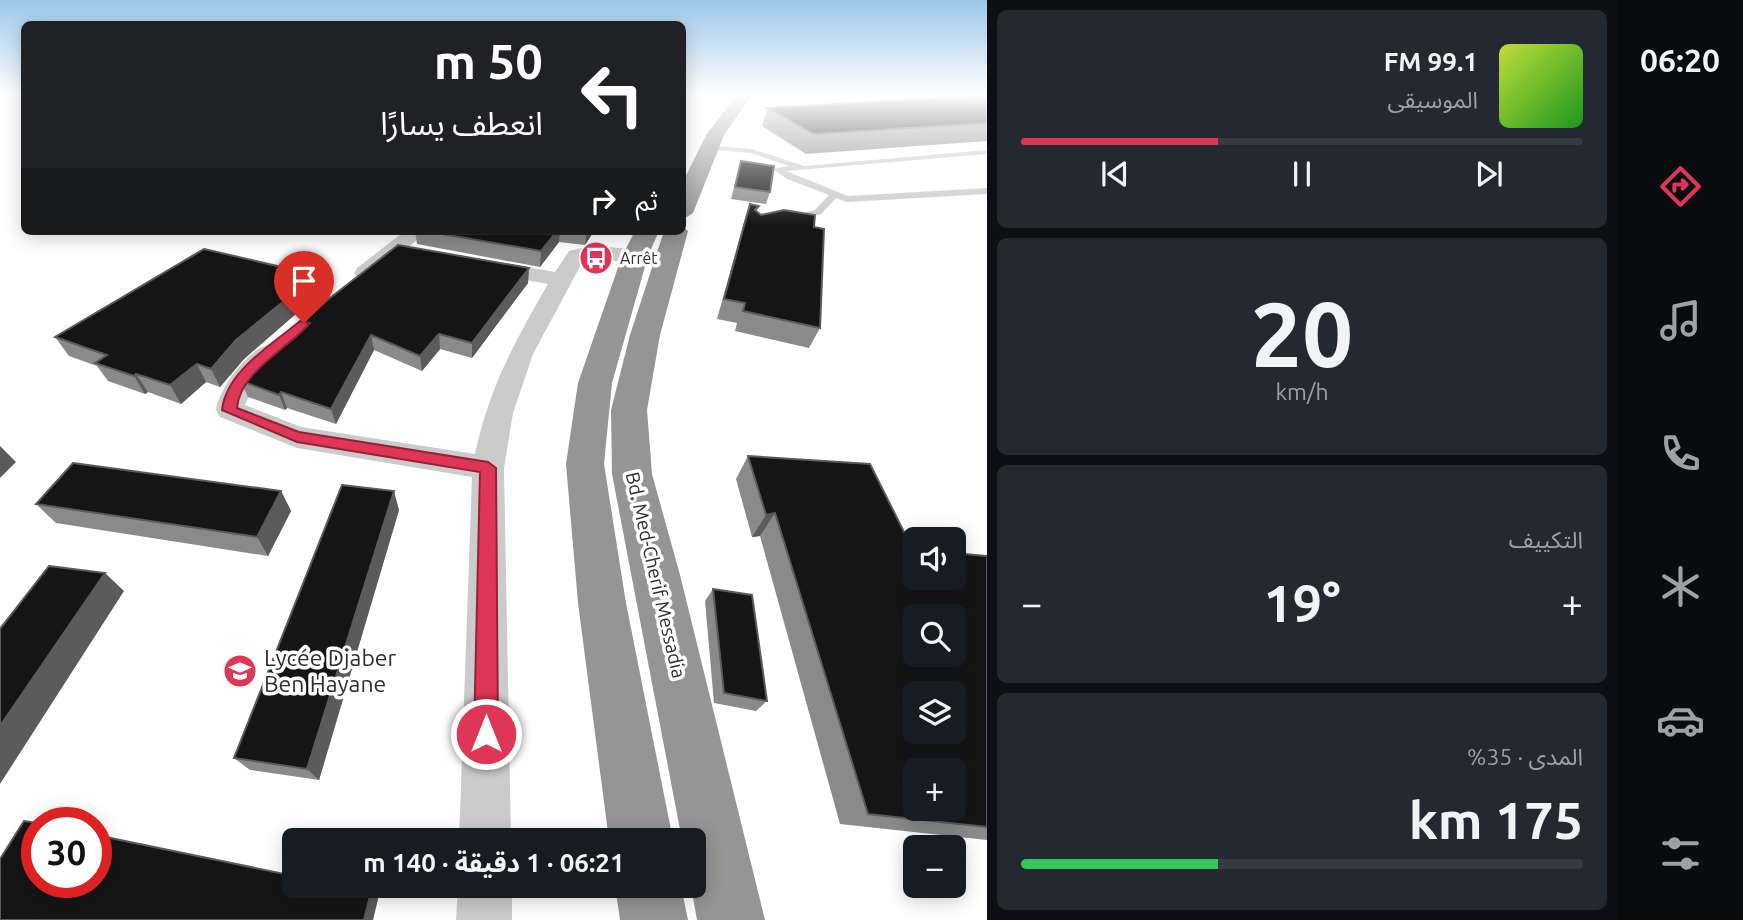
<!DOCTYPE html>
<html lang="ar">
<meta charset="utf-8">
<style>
:root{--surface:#171b24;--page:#242831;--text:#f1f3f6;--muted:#9ea1a6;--line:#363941;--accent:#df3655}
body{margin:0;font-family:Ubuntu,"Noto Sans Arabic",sans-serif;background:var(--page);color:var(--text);direction:rtl;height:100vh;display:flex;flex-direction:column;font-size:26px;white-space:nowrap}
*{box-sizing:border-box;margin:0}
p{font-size:23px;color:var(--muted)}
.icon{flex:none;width:38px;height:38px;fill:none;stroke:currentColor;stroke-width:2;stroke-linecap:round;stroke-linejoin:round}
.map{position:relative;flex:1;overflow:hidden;direction:ltr}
.panel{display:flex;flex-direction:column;gap:10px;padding:10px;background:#0d0f14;width:630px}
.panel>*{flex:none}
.guide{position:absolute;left:21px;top:21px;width:665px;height:214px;border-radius:10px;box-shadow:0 4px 18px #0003;direction:rtl;background:#202124;color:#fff;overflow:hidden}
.fabs{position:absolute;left:903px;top:527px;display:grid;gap:14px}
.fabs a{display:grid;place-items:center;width:63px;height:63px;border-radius:10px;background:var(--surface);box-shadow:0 4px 18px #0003;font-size:35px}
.speed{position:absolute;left:21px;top:807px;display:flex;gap:14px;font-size:35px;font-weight:700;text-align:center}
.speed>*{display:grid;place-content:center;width:91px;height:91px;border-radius:50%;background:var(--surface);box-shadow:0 4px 18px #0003;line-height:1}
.speed .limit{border:10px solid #d22;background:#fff;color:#111}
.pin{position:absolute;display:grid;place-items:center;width:60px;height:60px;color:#fff;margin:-72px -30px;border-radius:50% 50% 50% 0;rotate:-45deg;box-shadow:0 0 7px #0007}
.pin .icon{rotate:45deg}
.me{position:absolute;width:77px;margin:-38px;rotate:0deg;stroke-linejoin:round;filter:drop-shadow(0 0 5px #0008)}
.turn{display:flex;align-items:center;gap:24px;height:147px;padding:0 28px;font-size:32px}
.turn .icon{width:91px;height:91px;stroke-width:2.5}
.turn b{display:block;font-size:49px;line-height:60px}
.then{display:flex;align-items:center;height:66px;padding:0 28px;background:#0003;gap:14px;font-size:26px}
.big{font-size:52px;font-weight:700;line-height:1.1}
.panel .tile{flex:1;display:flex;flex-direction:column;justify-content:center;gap:10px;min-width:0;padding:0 24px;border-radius:10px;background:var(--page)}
.panel .dial{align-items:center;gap:0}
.dial b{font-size:91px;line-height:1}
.song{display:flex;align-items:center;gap:21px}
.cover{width:84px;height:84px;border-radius:10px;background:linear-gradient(135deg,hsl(70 70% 55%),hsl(120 70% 35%))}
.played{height:7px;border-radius:4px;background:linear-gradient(90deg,var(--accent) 35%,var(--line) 35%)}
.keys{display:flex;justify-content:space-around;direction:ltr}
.heat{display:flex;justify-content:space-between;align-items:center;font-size:38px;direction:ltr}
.charge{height:10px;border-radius:5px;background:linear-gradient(90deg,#34c759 35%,var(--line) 0)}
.trip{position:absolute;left:282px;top:828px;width:424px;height:70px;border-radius:10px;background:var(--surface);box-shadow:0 4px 18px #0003;font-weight:700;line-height:70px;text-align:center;direction:rtl}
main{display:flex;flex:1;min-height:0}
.tab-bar{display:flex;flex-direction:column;width:126px;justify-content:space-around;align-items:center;background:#090b0e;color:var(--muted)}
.tab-bar .icon{width:49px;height:49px}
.tab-bar .selected{color:var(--accent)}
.tab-bar b{font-size:32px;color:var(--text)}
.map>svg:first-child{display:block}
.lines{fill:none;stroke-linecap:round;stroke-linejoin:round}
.lane{fill:#cbcbcb;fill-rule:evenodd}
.street{fill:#cbcbcb;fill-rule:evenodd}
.highway{fill:#959595;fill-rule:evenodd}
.wall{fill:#8a8a8a}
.shaded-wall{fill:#5b5b5b}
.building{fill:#151515;stroke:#5b5b5b;stroke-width:2;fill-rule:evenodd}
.route{fill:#df3655;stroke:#912337;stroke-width:2}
.labels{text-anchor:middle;stroke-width:7;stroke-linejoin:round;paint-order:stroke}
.far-poi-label{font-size:16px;fill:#2e2e2e;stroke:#fff;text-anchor:start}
.street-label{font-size:19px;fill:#2e2e2e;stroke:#fff}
.near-poi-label{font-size:23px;fill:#2e2e2e;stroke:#fff;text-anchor:start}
</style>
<main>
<nav class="tab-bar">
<b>06:20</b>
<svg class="icon selected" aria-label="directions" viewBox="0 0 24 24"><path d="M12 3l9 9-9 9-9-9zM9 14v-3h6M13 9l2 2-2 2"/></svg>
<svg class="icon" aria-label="music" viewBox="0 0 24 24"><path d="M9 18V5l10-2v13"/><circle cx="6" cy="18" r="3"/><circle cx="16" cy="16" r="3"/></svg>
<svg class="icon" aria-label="phone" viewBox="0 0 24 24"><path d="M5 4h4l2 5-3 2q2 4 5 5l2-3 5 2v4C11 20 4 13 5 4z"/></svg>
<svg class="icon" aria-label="climate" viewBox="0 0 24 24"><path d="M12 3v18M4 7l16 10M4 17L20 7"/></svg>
<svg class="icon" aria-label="car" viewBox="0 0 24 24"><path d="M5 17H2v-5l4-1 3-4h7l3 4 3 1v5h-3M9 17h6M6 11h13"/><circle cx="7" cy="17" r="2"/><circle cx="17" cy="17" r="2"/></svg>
<svg class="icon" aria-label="filters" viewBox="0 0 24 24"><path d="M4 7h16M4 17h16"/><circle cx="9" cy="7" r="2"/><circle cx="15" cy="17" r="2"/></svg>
</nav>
<section class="panel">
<div class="tile">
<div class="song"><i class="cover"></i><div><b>99.1 FM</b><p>الموسيقى</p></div></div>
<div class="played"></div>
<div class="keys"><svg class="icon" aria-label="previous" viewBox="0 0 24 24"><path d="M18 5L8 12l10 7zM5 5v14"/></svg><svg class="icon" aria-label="pause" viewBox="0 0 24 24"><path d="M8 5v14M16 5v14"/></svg><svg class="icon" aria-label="next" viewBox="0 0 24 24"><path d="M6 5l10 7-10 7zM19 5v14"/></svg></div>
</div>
<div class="tile dial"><b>20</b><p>km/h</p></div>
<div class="tile"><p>التكييف</p>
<div class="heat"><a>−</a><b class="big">19°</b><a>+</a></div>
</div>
<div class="tile"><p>المدى · 35%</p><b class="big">175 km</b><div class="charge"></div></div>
</section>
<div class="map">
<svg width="987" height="920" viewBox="0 0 987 920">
<rect width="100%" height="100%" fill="#fff"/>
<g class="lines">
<g class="lane">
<polygon points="899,95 907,95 936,105 931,106"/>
<polygon points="706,145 752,149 804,166 987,150 987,154 786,171 848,196 987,188 987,194 847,202 836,198 821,214 792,222 789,221 789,217 815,210 829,195 787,179 773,169 789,166 751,153 703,149"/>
</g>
<g class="street">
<polygon points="405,231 427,231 373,278 357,278 354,273 357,268"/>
<path d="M594,245L635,250L645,256C634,270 601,256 584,259L533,354L513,413L504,468L511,840H459L472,477L297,448L220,417L216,410C221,384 255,336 284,344L288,349L255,382L245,405L301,427L475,454C489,388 515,341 548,284L478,271L475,266L486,260L555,272L569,251Z"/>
<polygon points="458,886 512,886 512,920 456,920"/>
</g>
<g class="highway">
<polygon points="737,95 752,95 724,135 693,213 682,220 684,180 706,135"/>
<polygon points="682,226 688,231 660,335 647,410 652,474 680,575 765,920 697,920 691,886 693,840 682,840 612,474 611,410 630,335 664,231 682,231"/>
<polygon points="635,231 659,231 648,256 612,383 604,464 626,603 673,840 609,840 578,603 566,464 578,383 622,256"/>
<polygon points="615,886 681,886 688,920 620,920"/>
</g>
</g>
<g class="wall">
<polygon points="987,95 987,141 806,154 762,126 768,108"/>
<polygon points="741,161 770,192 766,204 731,199"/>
<polygon points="750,204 759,206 756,212 761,215 814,227 820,328 809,348 735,331 737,323 717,319 744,222"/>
<polygon points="415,231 594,231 585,245 559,242 540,267 417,244"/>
<polygon points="529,268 528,283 472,358 440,349 422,371 374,350 336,424 287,408 285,410 248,397 241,381"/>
<polygon points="316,275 320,293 244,359 220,387 206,382 181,404 148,392 145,394 108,381 97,366 69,356 55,337"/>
<polygon points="748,456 913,550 987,556 987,840 840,824 760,536 752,537 736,479"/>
<polygon points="281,491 291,511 268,556 56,523 36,504"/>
<polygon points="399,510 319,780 250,770 234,758"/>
<polygon points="713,589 767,701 756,711 714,703 705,601"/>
</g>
<g class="shaded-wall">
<polygon points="557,231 560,231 559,242 540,267 541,251"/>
<polygon points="587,231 594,231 585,245"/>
<polygon points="529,268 528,283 472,358 472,343"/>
<polygon points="316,275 320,293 244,359 220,387 211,369 236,340"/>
<polygon points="439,334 440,349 422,371 420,356"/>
<polygon points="371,335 374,350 336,424 331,409"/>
<polygon points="197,364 206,382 181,404 170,385"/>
<polygon points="136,374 148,392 145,394 134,376"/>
<polygon points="281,392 287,408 285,410 279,395"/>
<polygon points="0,446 16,462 0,478"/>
<polygon points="281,491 291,511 268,556 257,537"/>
<polygon points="394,491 399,510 319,780 307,769"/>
<polygon points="775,513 760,536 752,537 766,515"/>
<polygon points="105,573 124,591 0,784 0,726"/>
<polygon points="371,892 379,895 373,920 364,920"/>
</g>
<g class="building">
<polygon points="987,95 987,123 814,134 768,108"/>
<polygon points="741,161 774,166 770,192 735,187"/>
<polygon points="750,204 759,206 755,210 761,215 784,210 815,215 814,227 824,229 820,328 743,311 745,303 724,299"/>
<polygon points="425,231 557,231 541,251"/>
<polygon points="398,245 529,268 472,343 439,334 420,356 371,335 331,409 281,392 279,395 241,381 246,372 330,298"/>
<polygon points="204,249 316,275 236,340 211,369 197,364 170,385 136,374 134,376 95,363 107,355 55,337"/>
<path d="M748,456L870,464L913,550H915V578H954V553L987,556V827L868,814L775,513L766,515ZM915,616H954V654H915ZM915,693H954V732H915ZM915,770H954V808H915Z"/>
<polygon points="73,463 281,491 257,537 36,504"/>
<polygon points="342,485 394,491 307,769 234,758"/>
<polygon points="49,566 105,573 0,726 0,629"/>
<polygon points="713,589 752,595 767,701 724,693"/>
<polygon points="24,821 37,823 37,882 96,882 96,835 294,876 294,886 341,886 371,892 364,920 0,920 0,859"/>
</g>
<linearGradient id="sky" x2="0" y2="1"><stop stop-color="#9bc6e9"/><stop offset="0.42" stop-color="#fff"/><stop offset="1" stop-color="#fff" stop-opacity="0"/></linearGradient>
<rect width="987" height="224" fill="url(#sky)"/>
<path class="route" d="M300,321L310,323C288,349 240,371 237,408L299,432L488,462L496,468L498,734L494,742L486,745L478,742L474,734L480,472L297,442L222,410C226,371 272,345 300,321Z"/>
<defs>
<symbol id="bus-disc" viewBox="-11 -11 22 22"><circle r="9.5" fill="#df3655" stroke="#fff"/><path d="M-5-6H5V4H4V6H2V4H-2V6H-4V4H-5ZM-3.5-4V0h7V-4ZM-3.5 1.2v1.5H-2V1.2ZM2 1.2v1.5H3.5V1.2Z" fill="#fff"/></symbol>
<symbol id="school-disc" viewBox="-11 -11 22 22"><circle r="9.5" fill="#df3655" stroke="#fff"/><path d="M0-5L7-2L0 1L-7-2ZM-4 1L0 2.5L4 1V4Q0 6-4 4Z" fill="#fff"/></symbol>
</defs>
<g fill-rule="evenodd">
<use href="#bus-disc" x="577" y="239" width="38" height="38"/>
<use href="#school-disc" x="221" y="652" width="38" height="38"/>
</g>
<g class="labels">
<g class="far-poi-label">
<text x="620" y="264">Arrêt</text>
</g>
<g class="street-label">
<text transform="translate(656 575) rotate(77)" y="7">Bd. Med-Cherif Messadia</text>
</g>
<g class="near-poi-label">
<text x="264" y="666">Lycée Djaber<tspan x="264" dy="26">Ben Hayane</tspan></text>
</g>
</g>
</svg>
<div class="fabs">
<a><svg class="icon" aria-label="sound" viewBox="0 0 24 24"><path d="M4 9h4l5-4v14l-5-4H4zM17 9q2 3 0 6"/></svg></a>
<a><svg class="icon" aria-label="search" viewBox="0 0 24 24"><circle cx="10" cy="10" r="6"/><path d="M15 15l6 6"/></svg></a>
<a><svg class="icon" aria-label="layers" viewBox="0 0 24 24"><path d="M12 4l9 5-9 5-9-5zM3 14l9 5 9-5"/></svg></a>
<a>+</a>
<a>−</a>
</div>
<div class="speed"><div class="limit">30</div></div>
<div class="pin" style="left:304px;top:323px;background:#d93025"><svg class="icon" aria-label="arrive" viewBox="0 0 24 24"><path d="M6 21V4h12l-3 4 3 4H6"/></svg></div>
<svg class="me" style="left:486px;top:734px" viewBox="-20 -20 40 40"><circle r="17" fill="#df3655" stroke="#fff" stroke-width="3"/><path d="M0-11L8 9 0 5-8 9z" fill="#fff"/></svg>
<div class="trip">06:21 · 1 دقيقة · 140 m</div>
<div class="guide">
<div class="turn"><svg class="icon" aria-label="left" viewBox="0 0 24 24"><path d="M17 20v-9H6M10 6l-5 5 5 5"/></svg><div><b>50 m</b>انعطف يسارًا</div></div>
<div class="then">ثم<svg class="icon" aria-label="right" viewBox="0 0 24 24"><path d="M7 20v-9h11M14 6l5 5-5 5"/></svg></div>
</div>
</div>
</main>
